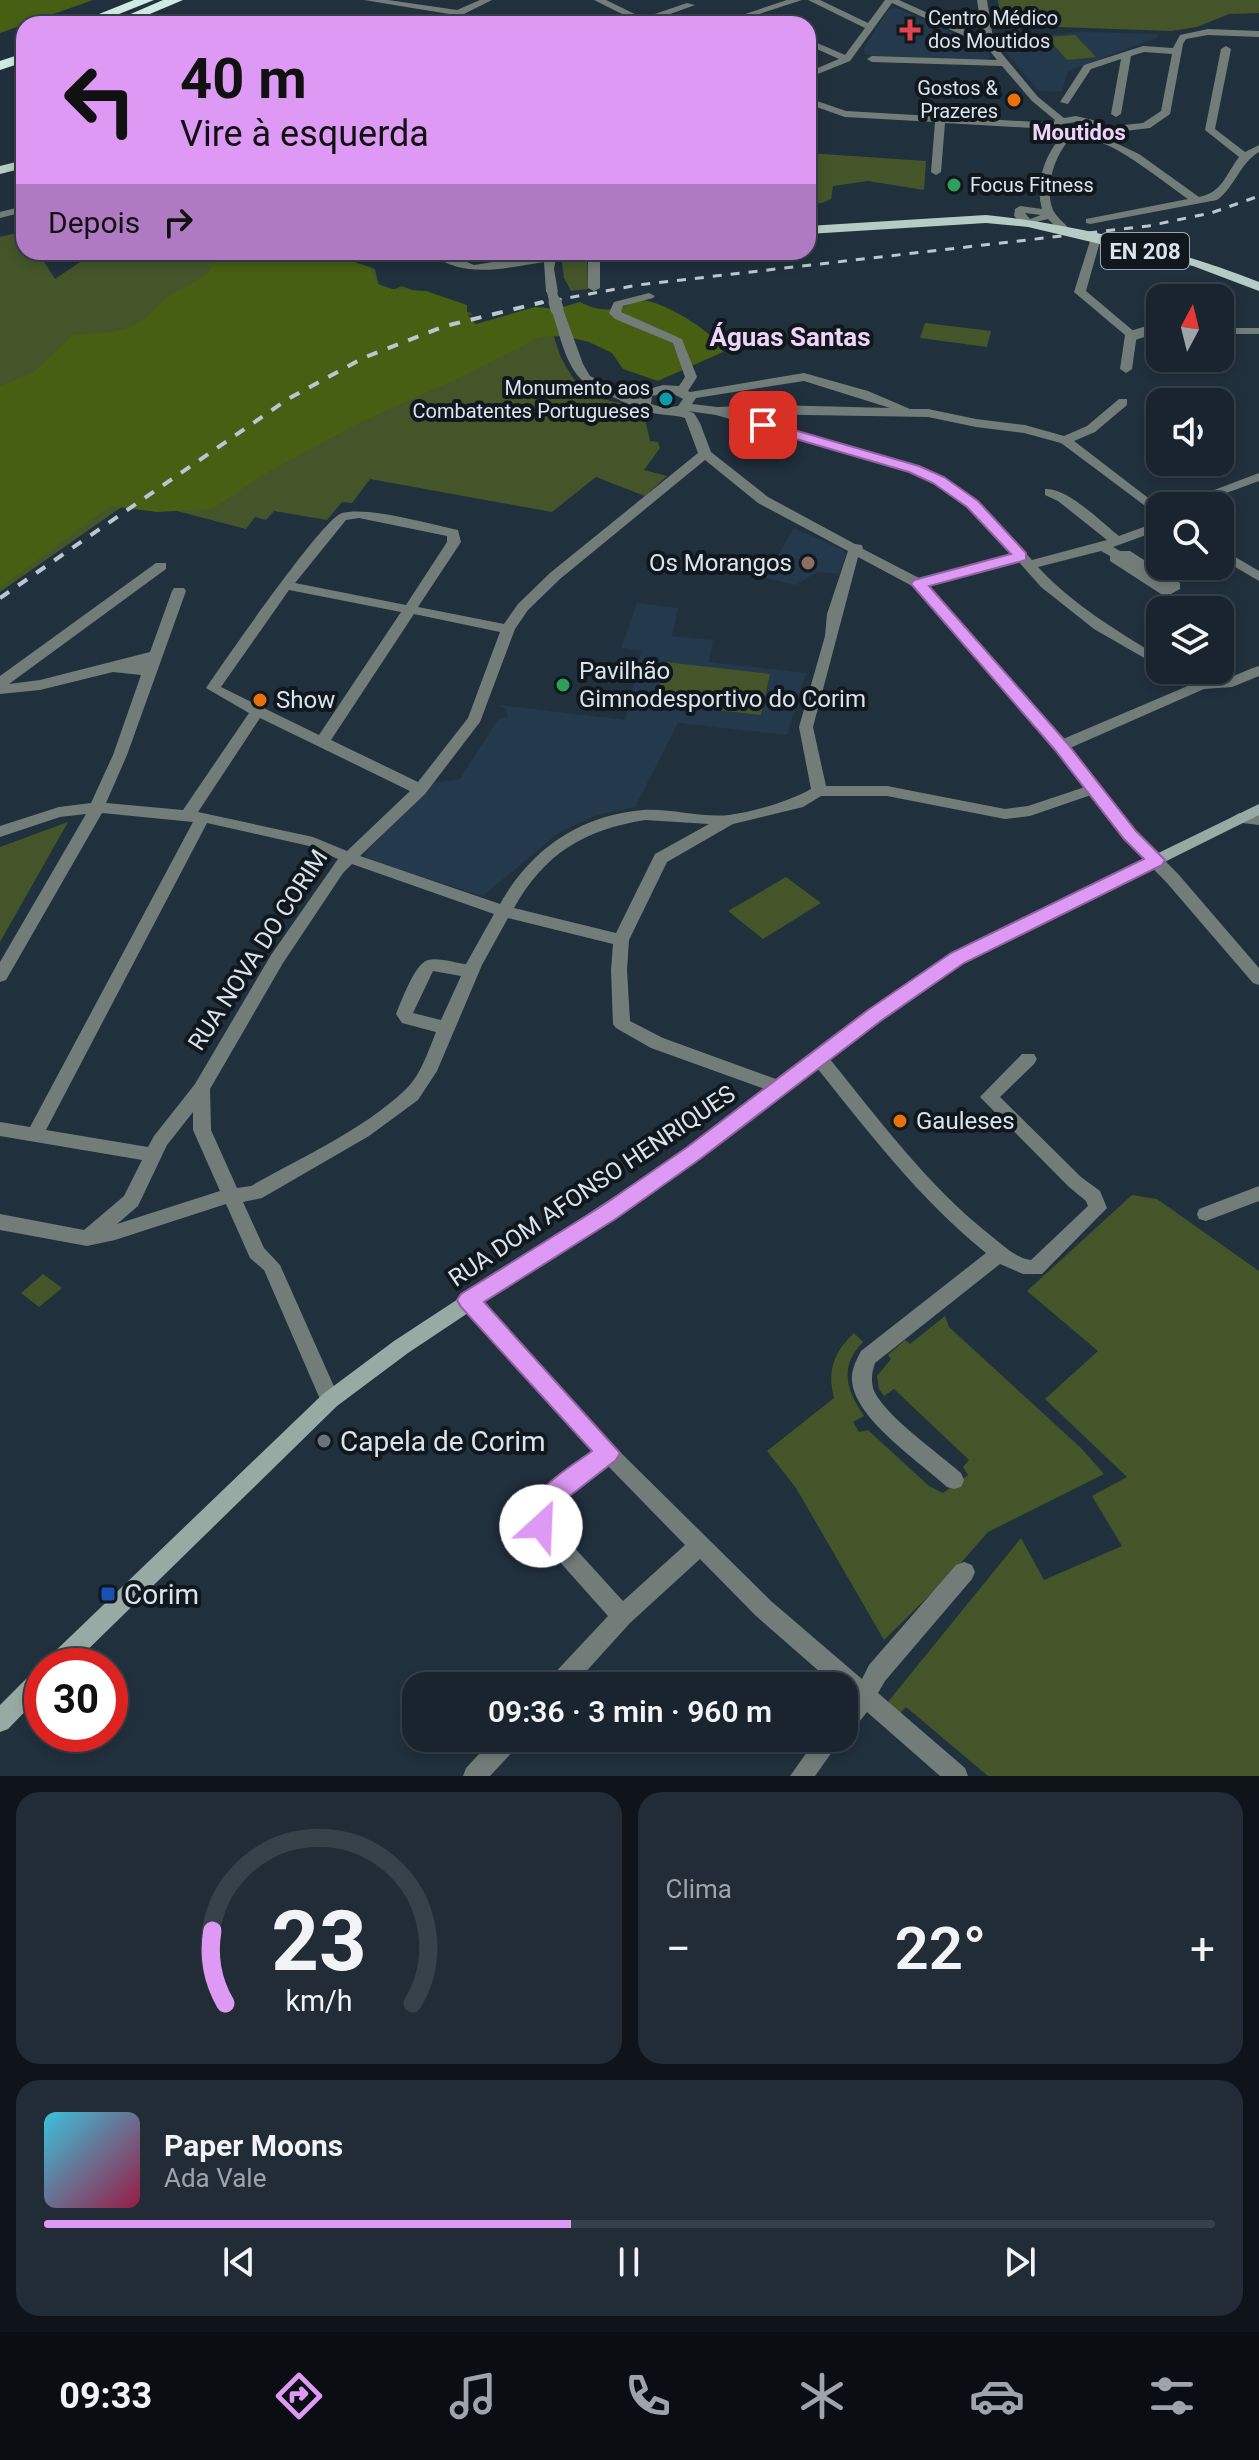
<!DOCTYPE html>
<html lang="pt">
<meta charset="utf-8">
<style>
:root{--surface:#19242e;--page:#222c36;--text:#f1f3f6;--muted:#9fa4aa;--line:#37414a;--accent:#dd99f4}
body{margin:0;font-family:Roboto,sans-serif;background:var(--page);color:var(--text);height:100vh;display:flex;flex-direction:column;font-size:30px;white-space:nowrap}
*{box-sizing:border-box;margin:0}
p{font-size:26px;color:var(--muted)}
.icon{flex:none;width:44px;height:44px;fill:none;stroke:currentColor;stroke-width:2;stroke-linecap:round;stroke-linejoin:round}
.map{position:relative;height:1776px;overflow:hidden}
.panel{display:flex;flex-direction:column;gap:16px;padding:16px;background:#0e1419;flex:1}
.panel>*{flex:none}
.hud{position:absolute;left:16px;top:16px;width:800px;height:244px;border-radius:24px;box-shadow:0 4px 12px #0003,0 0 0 2px var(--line);background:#dd99f4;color:#111;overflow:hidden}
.needle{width:52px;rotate:7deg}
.controls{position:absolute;left:1146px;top:284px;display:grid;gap:16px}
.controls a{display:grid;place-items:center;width:88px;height:88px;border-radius:16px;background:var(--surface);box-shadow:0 4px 12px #0003,0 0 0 2px var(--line);font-size:40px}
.speed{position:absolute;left:24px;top:1648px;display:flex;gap:16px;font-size:40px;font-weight:700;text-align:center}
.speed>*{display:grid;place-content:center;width:104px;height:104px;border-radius:50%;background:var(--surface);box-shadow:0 4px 12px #0003,0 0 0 2px var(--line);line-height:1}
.speed .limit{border:12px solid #d22;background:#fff;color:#111}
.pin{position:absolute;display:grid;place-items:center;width:68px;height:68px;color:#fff;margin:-34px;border-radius:16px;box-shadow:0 4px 12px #0006}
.me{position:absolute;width:88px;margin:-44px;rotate:25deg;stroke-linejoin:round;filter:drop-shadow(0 0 6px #0008)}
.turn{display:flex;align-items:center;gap:28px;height:168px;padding:0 32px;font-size:36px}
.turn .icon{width:104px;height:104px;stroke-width:2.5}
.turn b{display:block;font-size:56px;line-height:68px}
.then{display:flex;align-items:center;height:76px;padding:0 32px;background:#0003;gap:16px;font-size:30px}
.big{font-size:60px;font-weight:600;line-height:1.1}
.panel .card{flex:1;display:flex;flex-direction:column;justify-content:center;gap:12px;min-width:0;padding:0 28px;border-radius:24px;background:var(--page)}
.panel .dial{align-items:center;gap:0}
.dial svg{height:208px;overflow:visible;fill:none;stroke:var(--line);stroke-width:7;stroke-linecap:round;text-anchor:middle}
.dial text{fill:var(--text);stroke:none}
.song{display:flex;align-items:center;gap:24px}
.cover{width:96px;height:96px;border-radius:12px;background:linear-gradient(135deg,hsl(190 70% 55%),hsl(340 70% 35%))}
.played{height:8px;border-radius:4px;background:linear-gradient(90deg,var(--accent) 45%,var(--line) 45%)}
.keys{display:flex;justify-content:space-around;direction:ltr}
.heat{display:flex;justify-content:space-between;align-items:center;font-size:44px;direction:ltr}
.panel .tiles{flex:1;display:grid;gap:16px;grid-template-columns:1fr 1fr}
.card:last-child{grid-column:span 2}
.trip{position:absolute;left:402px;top:1672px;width:456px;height:80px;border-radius:24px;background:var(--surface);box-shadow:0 4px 12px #0003,0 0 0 2px var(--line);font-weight:600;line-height:80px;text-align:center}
.tab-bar{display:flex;height:128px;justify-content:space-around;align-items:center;background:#0a0e12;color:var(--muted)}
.tab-bar .icon{width:56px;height:56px}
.tab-bar .on{color:var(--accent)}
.tab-bar b{font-size:36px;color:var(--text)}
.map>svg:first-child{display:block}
.built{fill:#24394b}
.green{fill:#445529}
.forest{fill:#465f12}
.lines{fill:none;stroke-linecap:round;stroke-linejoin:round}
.pedestrian{stroke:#727d79;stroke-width:10}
.minor{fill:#727d79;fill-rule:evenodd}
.secondary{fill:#98aaa4;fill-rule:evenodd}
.primary{fill:#b5ccc4;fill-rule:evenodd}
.motorway{fill:#d0ece2;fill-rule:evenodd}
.rail-far1{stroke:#bbc6d0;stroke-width:3;stroke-dasharray:9 9;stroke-linecap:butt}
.rail{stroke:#bbc6d0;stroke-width:4;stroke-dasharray:11 11;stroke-linecap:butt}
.minor-bridge-far1{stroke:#727d79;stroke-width:10}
.minor-bridge{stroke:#727d79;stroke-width:13}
.route{fill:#dd99f4;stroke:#90639f;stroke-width:2}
.health-dot{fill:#e0444e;stroke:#10171d;stroke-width:3}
.food-dot{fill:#e8710a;stroke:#10171d;stroke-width:3}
.leisure-dot{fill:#2e9e5b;stroke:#10171d;stroke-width:3}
.culture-dot{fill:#0f9aa8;stroke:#10171d;stroke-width:3}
.education-dot{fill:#8d6e63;stroke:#10171d;stroke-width:3}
.worship-dot{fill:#6b7280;stroke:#10171d;stroke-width:3}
.transit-dot{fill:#1a4fb4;stroke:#10171d;stroke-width:3}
.labels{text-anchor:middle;stroke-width:8;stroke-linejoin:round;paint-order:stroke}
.far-poi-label{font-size:20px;fill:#dae4ed;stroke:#10171d;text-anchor:start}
.far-neighbourhood-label{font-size:22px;font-weight:bold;fill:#efd3f9;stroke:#10171d}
.shield{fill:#10171d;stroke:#9da6af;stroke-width:2}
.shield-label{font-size:22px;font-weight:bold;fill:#dae4ed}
.poi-label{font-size:24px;fill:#dae4ed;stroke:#10171d;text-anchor:start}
.street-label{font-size:24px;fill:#dae4ed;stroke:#10171d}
.far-district-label{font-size:26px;font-weight:bold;fill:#efd3f9;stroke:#10171d}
.near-poi-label{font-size:28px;fill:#dae4ed;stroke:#10171d;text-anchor:start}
</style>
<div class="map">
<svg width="1259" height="1776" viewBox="0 0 1259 1776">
<rect width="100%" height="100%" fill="#21303d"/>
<g class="built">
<polygon points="893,8 900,9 980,46 988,50 990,58 981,62 866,55 863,50 888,10"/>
<polygon points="1081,32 1158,34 1158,37 1068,71 1062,91 1051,92 1038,90 995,40"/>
<polygon points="794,528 843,550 846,554 839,574 817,572 796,585 765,578"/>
<polygon points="637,603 678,608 672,636 713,640 709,662 806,673 787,735 678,723 635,807 597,815 560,832 483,896 366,860 365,853 434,783 460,779 498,719 508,717 506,709 499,705 625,720 641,651 621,648"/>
</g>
<g class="green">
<polygon points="998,0 1259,0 1259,13 1229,14 1197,27 1171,31 1001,25"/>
<polygon points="1075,35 1096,57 1067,60 1047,37"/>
<polygon points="808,153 926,161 924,190 868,181 833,186 831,199 822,203 808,204"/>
<polygon points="16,233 24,236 24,252 38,252 55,279 95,252 318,252 375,269 381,295 402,286 473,314 412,333 133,499 0,592 0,237"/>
<polygon points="561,252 587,252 588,289 571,291 564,278"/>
<polygon points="544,307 561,358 573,378 592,397 621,403 645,418 650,441 658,442 660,448 644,470 667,476 645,496 596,477 552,512 370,479 352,503 342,502 327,520 274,511 266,520 255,517 246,529 154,505 455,330"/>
<polygon points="925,323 991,331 987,347 920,338"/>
<polygon points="666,662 770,674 761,715 655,703"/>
<polygon points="68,822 0,942 0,847"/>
<polygon points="786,877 821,903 763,939 728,911"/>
<polygon points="1132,1195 1157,1199 1259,1271 1259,1776 988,1776 906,1707 900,1713 887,1703 1021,1538 1044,1580 1122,1546 1092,1496 1127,1477 1045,1399 1098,1351 1027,1291"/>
<polygon points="43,1274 62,1288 39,1307 21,1293"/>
<path d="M945,1316L949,1327L1081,1448L1104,1474L988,1532L952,1573L884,1640L796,1488L767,1451L834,1398C827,1371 833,1353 854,1333L863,1342C839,1366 846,1390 864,1416L853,1422L859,1432L868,1430L929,1486L943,1493L968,1475L963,1467L969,1460L894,1389L884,1396L879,1389L877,1376L891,1359L888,1355L905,1340L910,1344Z"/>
</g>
<g class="forest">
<polygon points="0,0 93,0 0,33"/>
<path d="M221,252H322L370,267L378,284L392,289L426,291L467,305V314L476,324L535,307L556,309L580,302C594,309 606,312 622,307C628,306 634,301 640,300C660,299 719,334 723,352L658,381L623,369L612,353L589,342L564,336L540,337L459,378L359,423L263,475L212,509L157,512L110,506L0,588V386L34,372L73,335L113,332L131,327L145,318L166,298L206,275Z"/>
</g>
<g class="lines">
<polyline class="pedestrian" points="1131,336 1160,327"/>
<g class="minor">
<polygon points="364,0 388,0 457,10 480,0 492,0 464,14 474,24 464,24 455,15"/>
<polygon points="594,0 606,0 643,18 687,3 695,5 651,21 654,24 642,24"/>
<polygon points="787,0 802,0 747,18 739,16"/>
<path d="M808,0H820L868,23L885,0H899L983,38L977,0H987L994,44L1038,97L1064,118L1076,116L1101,122L1104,127L1143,123L1161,111L1172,54L1144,52L1131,56L1121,114L1116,117L1111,114L1121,59L1091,69L1068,104L1060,102L1084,65L1143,46L1173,48L1180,35L1208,29L1259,31V37L1208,35L1186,39L1183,44L1170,114L1150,128L1108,133L1103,137L1139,154L1199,197C1222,193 1226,174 1239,157L1205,130L1221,49L1226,46L1231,49L1215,129L1245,152L1259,145V152C1239,164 1235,187 1217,200L1090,224L1086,223V219L1188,199C1169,186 1116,143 1094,141C1085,140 1078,143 1068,141C1054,158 1044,188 1053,210C1057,218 1065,223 1070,230L1061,232L1048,219L1024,225L1014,216L1015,209L1020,206L1042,209C1035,184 1044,157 1060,138L1050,129L945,123L941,172L936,175L931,172L935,122L845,117L808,104V98L846,111L1053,123L1055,120L1032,101L1002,66L872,62L867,59L872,56L997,60L986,46L892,3L850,61L808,78V72L839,59L808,45V39L845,55L865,28ZM1076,122L1093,126L1097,132L1079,137L1060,129L1062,124ZM1025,213L1041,215L1030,219Z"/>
<polygon points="24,206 24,212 0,218 0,212"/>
<polygon points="1096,235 1101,238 1086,291 1137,334 1132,369 1126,373 1120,369 1125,335 1074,292 1091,238"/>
<path d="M428,252H443L474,265L557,252L554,269L558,292L552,295L546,292L544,262C503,268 464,280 428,252Z"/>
<polygon points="588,252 600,252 600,288 594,291 588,288"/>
<path d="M649,293L655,296L653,298L623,306L621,312L682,339L697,377L688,391L690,392L804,373L868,391L910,409H928L976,419L1025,425L1064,436L1087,426L1119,399H1127V405L1095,432L1074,441L1160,507V517L1061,443L1024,433L976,427L928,417L740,414L918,466C971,490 994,519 1032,560L1107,540L1058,501L1045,495V489C1067,487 1101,522 1119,536L1160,521V530L1113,547L1120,551H1130L1180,583V589L1171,594H1161L1110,561V556L1101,551L1038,567C1072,604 1117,631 1160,657V667L1094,629L1041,587L1018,561L928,586L1063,739L1190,685L1165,670C1187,670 1185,674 1202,679C1223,685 1241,671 1259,666V676L1232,687L1204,689L1070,748L1136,831L1179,875L1259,968V985L1253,983L1167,883L1124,839L1091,795L1030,816L1005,819L887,796H821L803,807L733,824L667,862L629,940L627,970L630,1021L663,1038L787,1083L790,1088L787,1093L781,1095L651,1048L616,1028L613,1024L611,970L613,944L508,918L482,965L437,1071L418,1100L369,1136L262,1198L243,1202L264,1248L280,1265L340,1400L337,1406L330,1409L323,1406L264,1270L250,1258L226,1204L115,1240L87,1246L0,1230V1214L84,1230L124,1196L142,1160L0,1136V1122L30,1127L193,822L102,813L6,980L0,982V962L86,814L60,817L0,837V826L59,807L91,803L113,755L141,675L113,672L40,690L0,694V676L156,563H166V569L9,684L40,680L150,652L172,591L174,588H184L186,591L127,755L106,803L183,810L249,713L206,688C223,663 323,518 342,513C368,506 430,524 458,530L461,542L418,607L504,624L518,604L550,573L698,453L685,418C673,414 661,416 649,412C636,408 588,387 581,379C564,362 559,330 551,309L557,306L563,309L583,364L590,376L639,399L642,391L663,385L679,386L685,377L673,343L615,319L609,313L614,302ZM804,381L890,408L773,405L717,407L692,404L696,398ZM670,392L683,399L678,406L664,408L651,404L652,396ZM688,411L716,415L910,472C958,494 977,516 1012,554L921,579L863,549L862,545L855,544L768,497L711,452L700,423L694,413ZM705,460L758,503L848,551L827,614L825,636L799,727L811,789C787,802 756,811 729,815C701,818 671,808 643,810C580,815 530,850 500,904L360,856L425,794L480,722L515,629L528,610L560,579ZM359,518L447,536V542L406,605L295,583L346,520ZM858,557L914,587L1056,749L1085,787L1028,806L1005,809L887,786H826L813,727ZM289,590L401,612L319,735L221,687ZM414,614L500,632L468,718L418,782L331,740ZM260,718L410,791L347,851L313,837L198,812ZM645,820L709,824L655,854L616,933L514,908C545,853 584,830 645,820ZM207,823L309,846L338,859L271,955L195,1084L154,1136L148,1147L46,1130ZM352,864L494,914L466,964C455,963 439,957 428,960C415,963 401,1002 396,1014L402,1023L436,1032C428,1052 420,1077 404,1091C361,1131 302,1157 251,1186L237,1188L211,1130L210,1089L283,963L343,873ZM433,971L461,976L441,1020L413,1013ZM193,1112V1130L220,1191L117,1224L138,1206L167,1145Z"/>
<rect x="1220" y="328" width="39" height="6"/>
<polygon points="1259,473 1259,481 1191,506 1172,506"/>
<polygon points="1220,548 1259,571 1259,581 1220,558"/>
<polygon points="1239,813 1259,815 1259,825 1234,822 1231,818"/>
<path d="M819,1051L825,1053C877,1117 925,1183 990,1235C1002,1244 1015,1258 1031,1260L1088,1206L1086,1201L1069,1187L980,1097L1022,1054H1034L1037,1059L1034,1064L1000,1097L1081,1177L1100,1191L1107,1208L1042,1274H1023L1000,1264L875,1363C872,1371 871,1380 873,1388C881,1413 941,1455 961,1473L964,1480L961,1487L954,1489L947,1487C920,1462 855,1419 852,1381C851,1370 856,1361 861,1351L986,1253C918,1198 867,1130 813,1063L810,1058L813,1053Z"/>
<polygon points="1259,1186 1259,1201 1206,1221 1199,1219 1197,1214 1199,1209"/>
<path d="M468,1292L475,1294L615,1447L771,1601L862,1679L869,1665L956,1565L964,1562L972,1565L975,1572L972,1579L885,1681L878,1693L965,1768L968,1776H940L867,1712L852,1731L844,1734V1705L850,1698L844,1693V1686H836L755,1615L700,1559L630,1623L573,1686H547L550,1678L608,1616L534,1533C518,1499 571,1467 594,1452L461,1306L458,1300L461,1294ZM607,1465L685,1545L623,1601L552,1523C556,1495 585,1480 607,1465Z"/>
<polygon points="494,1738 521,1738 518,1746 490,1776 463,1776 466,1768"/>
<polygon points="817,1738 842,1738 815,1776 790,1776"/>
</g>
<g class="secondary">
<polygon points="1259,804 1259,815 963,962 881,1019 699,1159 408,1353 337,1406 71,1666 44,1666 47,1659 323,1394 394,1341 687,1149 869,1011 951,954"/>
<polygon points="42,1668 42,1694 8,1729 0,1732 0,1705 34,1671"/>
</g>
<g class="primary">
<polygon points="24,160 24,168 0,174 0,166"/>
<path d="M986,215C1076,224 1175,249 1259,282V291L1193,266L1028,227L986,223L808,234V226Z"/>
</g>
<g class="motorway">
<polygon points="134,0 154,0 94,24 74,24"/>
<polygon points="163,0 183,0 138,19 126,16"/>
<polygon points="24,53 24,62 0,70 0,61"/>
</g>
<polyline class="rail-far1" points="535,304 638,285 1148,226 1211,213 1259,196"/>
<polyline class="rail" points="0,598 288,399 363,358 445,326 543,302"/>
<polyline class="minor-bridge-far1" points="552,292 555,304"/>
<polyline class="minor-bridge" points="555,302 557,309"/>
</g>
<path class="route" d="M763,421L919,466L944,477L978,501L1026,553V560L929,586L1067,743L1136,831L1165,860L1162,865L964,963L882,1020L700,1159L617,1218L484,1302L620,1453L616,1460L558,1505L549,1534L541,1537L533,1534C515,1496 567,1470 592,1451L461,1307L457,1300L461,1294L602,1206L686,1148L868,1010L951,953L1144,859L1124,839L1055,750L911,584L914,580L1011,554L967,507L933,483L909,472L758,428L756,425Z"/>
<path class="health-dot" d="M906 18h8v8h8v8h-8v8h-8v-8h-8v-8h8z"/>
<g class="food-dot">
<circle cx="1014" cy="100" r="8"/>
<circle cx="260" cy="700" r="8"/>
<circle cx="900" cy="1121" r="8"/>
</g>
<g class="leisure-dot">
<circle cx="954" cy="185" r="8"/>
<circle cx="563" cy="685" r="8"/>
</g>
<circle class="culture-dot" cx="666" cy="399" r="8"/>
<circle class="education-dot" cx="808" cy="563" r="8"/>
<circle class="worship-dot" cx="324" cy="1441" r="8"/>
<rect class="transit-dot" x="100" y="1586" width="16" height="16" rx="4"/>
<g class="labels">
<g class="far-poi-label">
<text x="928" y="25">Centro Médico<tspan x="928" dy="23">dos Moutidos</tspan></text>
<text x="998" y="95" text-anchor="end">Gostos &amp;<tspan x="998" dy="23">Prazeres</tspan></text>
<text x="970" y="192">Focus Fitness</text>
<text x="650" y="395" text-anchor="end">Monumento aos<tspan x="650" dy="23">Combatentes Portugueses</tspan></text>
</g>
<g class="far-neighbourhood-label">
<text x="1079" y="140">Moutidos</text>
</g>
<rect class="shield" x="1101" y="233" width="88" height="36" rx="6"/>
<g class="shield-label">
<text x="1145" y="259">EN 208</text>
</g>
<g class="poi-label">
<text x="792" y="571" text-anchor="end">Os Morangos</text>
<text x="579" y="679">Pavilhão<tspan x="579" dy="28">Gimnodesportivo do Corim</tspan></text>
<text x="276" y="708">Show</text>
<text x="916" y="1129">Gauleses</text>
</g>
<g class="street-label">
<text transform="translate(258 950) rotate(-57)" y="8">RUA NOVA DO CORIM</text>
<text transform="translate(592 1186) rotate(-34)" y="8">RUA DOM AFONSO HENRIQUES</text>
</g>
<g class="far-district-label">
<text x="790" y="346">Águas Santas</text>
</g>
<g class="near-poi-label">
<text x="340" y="1451">Capela de Corim</text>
<text x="124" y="1604">Corim</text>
</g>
</g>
</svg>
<div class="controls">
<a><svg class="needle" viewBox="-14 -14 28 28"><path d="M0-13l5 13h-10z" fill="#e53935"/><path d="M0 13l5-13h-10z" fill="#9fa4aa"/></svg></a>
<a><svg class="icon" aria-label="sound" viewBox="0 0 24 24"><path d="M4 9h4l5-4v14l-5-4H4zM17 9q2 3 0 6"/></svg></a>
<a><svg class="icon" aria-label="search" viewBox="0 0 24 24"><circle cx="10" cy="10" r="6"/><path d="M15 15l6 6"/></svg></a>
<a><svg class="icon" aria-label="layers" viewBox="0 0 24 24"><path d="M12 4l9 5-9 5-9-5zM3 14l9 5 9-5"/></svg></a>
</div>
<div class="speed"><div class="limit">30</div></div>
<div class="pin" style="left:763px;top:425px;background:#d93025"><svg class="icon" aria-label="arrive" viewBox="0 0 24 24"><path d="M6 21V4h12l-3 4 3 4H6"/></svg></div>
<svg class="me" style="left:541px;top:1526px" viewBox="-20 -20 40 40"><circle r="19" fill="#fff"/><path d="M0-13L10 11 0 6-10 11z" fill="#dd99f4"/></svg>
<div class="trip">09:36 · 3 min · 960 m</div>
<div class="hud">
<div class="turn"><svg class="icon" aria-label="left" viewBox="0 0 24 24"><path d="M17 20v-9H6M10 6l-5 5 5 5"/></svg><div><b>40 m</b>Vire à esquerda</div></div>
<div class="then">Depois<svg class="icon" aria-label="right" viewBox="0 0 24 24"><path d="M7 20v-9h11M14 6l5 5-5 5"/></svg></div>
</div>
</div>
<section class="panel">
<div class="tiles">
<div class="card dial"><svg viewBox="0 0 100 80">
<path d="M14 69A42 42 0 1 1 86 69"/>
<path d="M14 69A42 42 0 0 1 9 41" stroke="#dd99f4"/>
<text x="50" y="56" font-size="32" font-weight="700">23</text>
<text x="50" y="72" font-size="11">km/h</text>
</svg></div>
<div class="card"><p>Clima</p>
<div class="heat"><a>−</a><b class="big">22°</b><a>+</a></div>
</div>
<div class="card">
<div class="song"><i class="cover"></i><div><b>Paper Moons</b><p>Ada Vale</p></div></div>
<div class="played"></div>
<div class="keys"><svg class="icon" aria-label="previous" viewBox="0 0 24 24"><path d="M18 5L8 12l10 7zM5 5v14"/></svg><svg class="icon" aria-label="pause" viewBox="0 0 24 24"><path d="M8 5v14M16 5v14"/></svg><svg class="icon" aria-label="next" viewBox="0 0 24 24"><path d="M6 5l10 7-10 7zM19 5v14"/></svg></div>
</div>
</div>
</section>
<nav class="tab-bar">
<b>09:33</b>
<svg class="icon on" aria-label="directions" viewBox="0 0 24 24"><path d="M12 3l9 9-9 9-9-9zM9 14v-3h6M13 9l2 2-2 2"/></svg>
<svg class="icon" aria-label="music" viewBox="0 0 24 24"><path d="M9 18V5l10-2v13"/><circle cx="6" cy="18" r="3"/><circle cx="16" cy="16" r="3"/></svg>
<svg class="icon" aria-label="phone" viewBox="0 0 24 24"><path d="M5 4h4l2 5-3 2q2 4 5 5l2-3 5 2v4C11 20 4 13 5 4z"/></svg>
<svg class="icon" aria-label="climate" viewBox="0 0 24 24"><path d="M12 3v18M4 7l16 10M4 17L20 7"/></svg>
<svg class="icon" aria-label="car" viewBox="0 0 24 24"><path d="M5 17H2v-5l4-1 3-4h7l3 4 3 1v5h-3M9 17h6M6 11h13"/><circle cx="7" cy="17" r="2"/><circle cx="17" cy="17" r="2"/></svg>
<svg class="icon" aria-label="filters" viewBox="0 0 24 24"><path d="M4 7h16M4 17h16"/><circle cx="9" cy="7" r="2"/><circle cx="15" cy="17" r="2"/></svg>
</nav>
